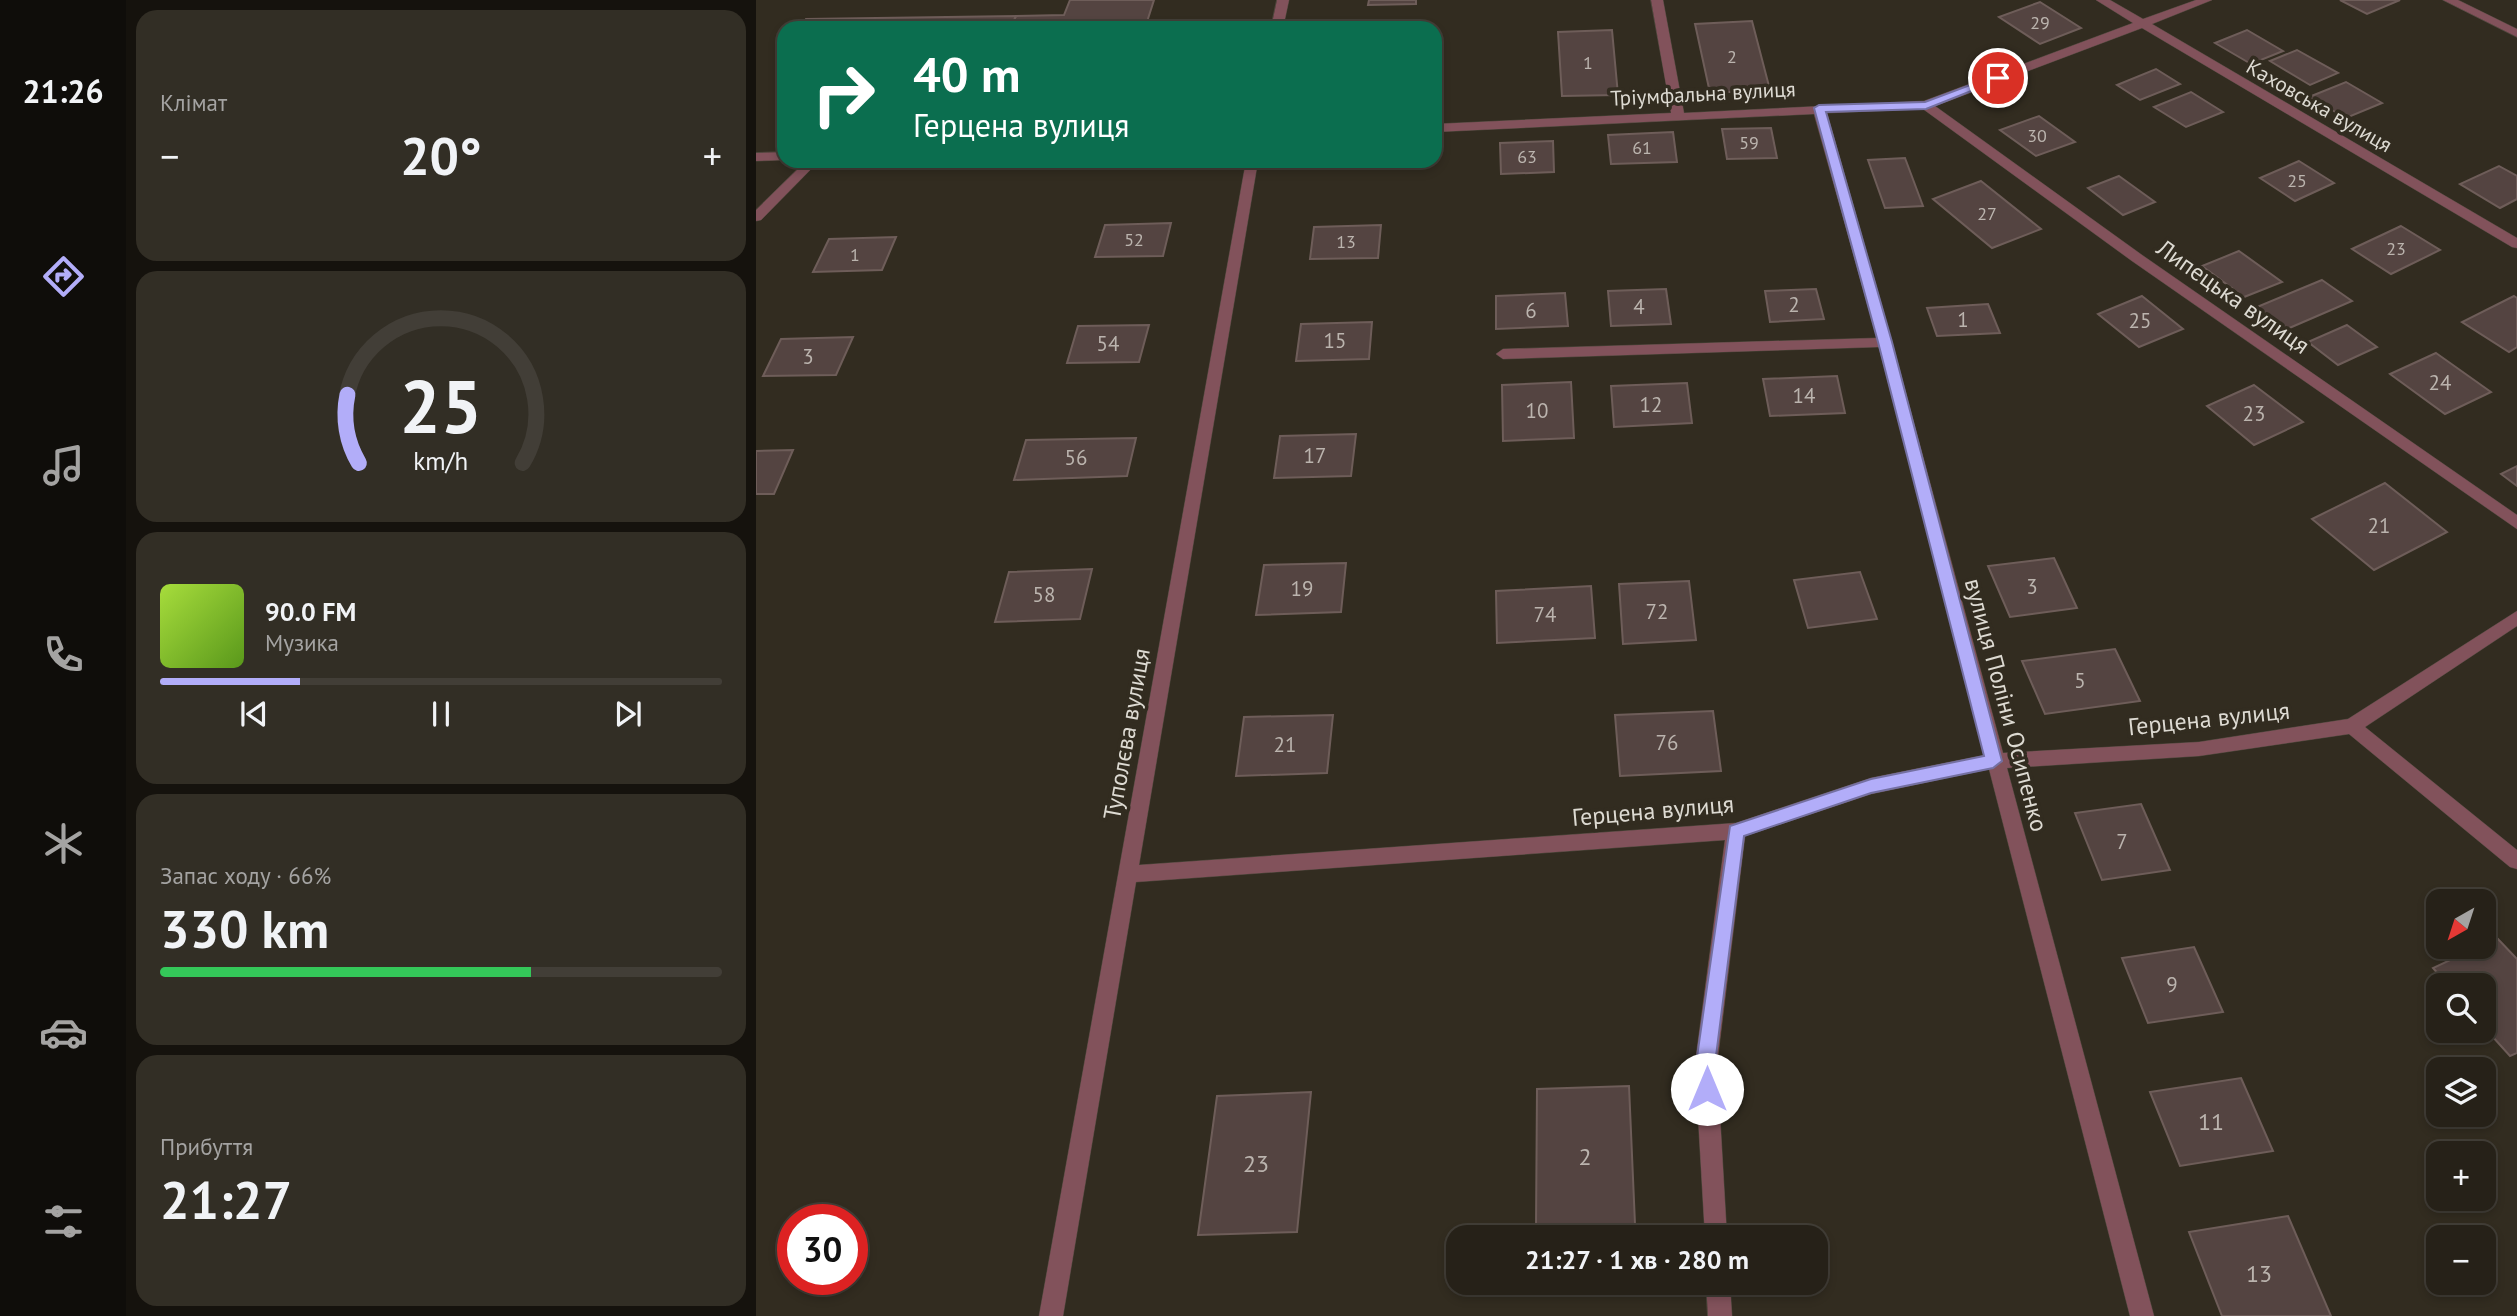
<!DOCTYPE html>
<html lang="uk">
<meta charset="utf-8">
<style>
:root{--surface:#262118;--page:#322e25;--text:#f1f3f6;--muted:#a4a3a2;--line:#423e37;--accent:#b2adf9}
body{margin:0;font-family:"PT Sans",sans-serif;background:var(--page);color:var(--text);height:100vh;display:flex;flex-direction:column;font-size:26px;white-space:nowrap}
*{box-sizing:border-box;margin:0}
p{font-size:23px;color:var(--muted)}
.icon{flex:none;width:38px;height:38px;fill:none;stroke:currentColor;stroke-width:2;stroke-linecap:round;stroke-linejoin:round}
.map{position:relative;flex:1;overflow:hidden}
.sheet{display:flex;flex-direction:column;gap:10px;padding:10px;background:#15120d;width:630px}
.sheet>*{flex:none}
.banner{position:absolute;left:21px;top:21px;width:665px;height:147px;border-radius:21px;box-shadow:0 4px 10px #0003,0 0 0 2px var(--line);background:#0b6e4f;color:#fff;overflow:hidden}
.needle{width:46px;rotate:219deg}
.fabs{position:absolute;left:1670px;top:889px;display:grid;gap:14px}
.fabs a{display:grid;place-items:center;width:70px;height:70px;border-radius:14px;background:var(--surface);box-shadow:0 4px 10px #0003,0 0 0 2px var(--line);font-size:35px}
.speed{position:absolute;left:21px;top:1204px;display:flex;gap:14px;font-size:35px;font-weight:700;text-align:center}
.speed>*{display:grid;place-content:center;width:91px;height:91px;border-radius:50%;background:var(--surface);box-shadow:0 4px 10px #0003,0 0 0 2px var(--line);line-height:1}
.speed .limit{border:10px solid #d22;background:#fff;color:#111}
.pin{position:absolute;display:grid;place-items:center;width:60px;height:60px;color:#fff;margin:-30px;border:4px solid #fff;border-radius:50%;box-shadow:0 2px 7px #0007}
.me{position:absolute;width:77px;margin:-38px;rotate:0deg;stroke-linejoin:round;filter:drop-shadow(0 0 5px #0008)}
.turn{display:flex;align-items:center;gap:24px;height:147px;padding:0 21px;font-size:32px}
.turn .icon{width:91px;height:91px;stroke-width:2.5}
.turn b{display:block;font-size:49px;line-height:60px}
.big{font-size:52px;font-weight:700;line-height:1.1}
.sheet .tile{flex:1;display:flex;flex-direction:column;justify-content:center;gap:10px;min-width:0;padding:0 24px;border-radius:21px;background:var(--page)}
.sheet .dial{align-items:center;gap:0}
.dial svg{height:182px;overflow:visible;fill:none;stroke:var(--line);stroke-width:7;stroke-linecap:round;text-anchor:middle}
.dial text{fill:var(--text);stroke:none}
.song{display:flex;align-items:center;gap:21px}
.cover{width:84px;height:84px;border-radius:10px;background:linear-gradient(135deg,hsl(80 70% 55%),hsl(90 70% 35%))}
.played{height:7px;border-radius:4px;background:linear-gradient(90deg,var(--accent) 25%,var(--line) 25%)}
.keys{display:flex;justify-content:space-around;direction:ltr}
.heat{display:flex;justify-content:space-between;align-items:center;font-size:38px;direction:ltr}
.charge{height:10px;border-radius:5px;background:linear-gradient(90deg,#34c759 66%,var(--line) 0)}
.trip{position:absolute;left:690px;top:1225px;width:382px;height:70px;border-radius:21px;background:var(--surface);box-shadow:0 4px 10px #0003,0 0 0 2px var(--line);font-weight:700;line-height:70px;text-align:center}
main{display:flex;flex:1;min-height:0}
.tab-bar{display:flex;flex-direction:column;width:126px;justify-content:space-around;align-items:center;background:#0f0d0a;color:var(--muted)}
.tab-bar .icon{width:49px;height:49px}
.tab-bar .selected{color:var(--accent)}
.tab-bar b{font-size:32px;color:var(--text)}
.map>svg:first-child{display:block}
.building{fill:#544441;stroke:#6e5d59;stroke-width:2}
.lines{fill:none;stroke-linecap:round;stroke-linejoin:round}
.minor-casing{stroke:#4d483c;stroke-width:1}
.minor{fill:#82525b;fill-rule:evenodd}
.route{fill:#b2adf9;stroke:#7470a2;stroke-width:2}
.labels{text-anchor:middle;stroke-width:7;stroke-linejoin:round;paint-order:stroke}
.far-number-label{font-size:18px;fill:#bbb4ae}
.far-street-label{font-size:21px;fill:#dddad2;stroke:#322c20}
.number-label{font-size:21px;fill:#bbb4ae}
.street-label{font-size:24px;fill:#dddad2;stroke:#322c20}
.near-number-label{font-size:24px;fill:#bbb4ae}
</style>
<main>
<nav class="tab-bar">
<b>21:26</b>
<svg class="icon selected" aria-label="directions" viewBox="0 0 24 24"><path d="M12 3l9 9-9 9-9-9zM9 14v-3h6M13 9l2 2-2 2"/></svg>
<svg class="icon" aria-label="music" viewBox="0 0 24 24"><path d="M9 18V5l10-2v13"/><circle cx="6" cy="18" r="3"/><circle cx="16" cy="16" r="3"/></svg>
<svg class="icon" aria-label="phone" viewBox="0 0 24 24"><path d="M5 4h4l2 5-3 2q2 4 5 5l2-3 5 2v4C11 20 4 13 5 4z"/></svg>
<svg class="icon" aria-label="climate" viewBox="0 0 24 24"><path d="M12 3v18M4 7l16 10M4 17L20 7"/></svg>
<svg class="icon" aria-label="car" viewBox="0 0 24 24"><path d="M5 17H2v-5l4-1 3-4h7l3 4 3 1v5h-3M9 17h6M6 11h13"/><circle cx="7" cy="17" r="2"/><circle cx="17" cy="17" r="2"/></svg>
<svg class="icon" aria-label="filters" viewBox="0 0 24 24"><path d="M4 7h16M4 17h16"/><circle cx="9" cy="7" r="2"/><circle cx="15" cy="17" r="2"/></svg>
</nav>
<section class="sheet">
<div class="tile"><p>Клімат</p>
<div class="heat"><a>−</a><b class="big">20°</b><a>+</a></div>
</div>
<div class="tile dial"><svg viewBox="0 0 100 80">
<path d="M14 69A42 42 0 1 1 86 69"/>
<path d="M14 69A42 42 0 0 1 9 39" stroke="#b2adf9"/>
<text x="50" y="56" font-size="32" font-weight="700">25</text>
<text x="50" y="72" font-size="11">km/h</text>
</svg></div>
<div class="tile">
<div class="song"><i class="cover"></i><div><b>90.0 FM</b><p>Музика</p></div></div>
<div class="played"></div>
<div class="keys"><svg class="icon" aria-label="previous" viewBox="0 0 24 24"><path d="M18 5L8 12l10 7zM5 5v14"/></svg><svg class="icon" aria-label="pause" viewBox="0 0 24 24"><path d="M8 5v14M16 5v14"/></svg><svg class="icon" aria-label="next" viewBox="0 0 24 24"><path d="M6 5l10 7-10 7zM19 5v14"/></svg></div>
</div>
<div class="tile"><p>Запас ходу · 66%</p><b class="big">330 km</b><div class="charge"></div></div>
<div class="tile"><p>Прибуття</p><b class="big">21:27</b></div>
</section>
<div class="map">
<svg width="1761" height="1316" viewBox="0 0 1761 1316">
<rect width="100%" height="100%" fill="#322c20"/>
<g class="building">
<polygon points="314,0 398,0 389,28 254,28 260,16 308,15"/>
<polygon points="613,0 660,0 660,4 612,5"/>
<polygon points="1584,0 1644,0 1611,14"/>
<polygon points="1284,2 1325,28 1284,44 1243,17"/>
<polygon points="260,16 254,28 44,28 50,19"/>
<polygon points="996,21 1014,90 954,93 939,24"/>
<polygon points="856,30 862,95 806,96 802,32"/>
<polygon points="1491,30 1527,51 1495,64 1459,43"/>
<polygon points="1541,50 1582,73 1554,85 1514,61"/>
<polygon points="1400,69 1424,84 1384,100 1361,85"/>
<polygon points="1590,82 1626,103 1590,118 1553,97"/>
<polygon points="1435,92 1467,112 1430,127 1398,107"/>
<polygon points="1283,116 1319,142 1280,156 1244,130"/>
<polygon points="1015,128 1021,158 971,159 966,129"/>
<polygon points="917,132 921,162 855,164 852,135"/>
<polygon points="797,141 798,172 745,174 744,143"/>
<polygon points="1149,158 1167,206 1129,208 1112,160"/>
<polygon points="1543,161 1578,183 1539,201 1504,178"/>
<polygon points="1743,166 1761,176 1761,199 1744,208 1704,184"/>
<polygon points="1363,176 1399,202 1367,215 1332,188"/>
<polygon points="1225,181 1285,229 1236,248 1177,199"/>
<polygon points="415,223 407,256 339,257 349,225"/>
<polygon points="625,225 622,258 554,259 558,227"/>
<polygon points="1645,226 1684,250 1635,274 1596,249"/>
<polygon points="140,237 126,270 57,272 73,239"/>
<polygon points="1483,251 1526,282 1488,297 1446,266"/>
<polygon points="1566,280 1596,301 1531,329 1501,307"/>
<polygon points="910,289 915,324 855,326 852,291"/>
<polygon points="1060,289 1068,319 1014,322 1009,291"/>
<polygon points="809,293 812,326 740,329 740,296"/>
<polygon points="1386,296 1427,329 1383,347 1342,314"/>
<polygon points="1758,296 1761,298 1761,347 1753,352 1706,322"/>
<polygon points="1232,304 1244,333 1181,336 1171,308"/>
<polygon points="616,322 613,359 540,361 545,324"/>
<polygon points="393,325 383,362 311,363 322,326"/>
<polygon points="1591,325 1621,347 1582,365 1552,342"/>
<polygon points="97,337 80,375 7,376 25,339"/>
<polygon points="1680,353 1735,392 1689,414 1634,374"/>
<polygon points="1081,376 1089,413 1014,416 1007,379"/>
<polygon points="815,382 818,438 747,441 746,385"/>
<polygon points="931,383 936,423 858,427 855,386"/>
<polygon points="1498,385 1547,422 1498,445 1451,406"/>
<polygon points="600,434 595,476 518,478 524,436"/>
<polygon points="380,438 371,476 258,480 270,440"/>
<polygon points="37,450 18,494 0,494 0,451"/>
<polygon points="1761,466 1761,486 1745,474"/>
<polygon points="1629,483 1691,532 1618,570 1556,519"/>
<polygon points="1298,558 1321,608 1254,617 1232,566"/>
<polygon points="590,563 585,612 500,615 508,565"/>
<polygon points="336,569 324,619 239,622 253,572"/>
<polygon points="1104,572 1121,619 1052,628 1038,580"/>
<polygon points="933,581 940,640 867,644 863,584"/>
<polygon points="835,586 839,638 741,643 740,591"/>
<polygon points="1359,649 1384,701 1289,714 1266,661"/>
<polygon points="957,711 965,771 864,776 859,715"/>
<polygon points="577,715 571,773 480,776 488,717"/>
<polygon points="1385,804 1414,870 1346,880 1319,813"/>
<polygon points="1741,938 1761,959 1761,1053 1754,1056 1727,1026 1727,985 1692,985 1677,968"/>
<polygon points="1438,947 1467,1012 1392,1023 1366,958"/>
<polygon points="1485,1078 1517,1151 1424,1166 1394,1092"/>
<polygon points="873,1086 879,1224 780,1228 781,1089"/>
<polygon points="555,1092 541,1232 442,1235 461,1096"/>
<polygon points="1532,1216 1575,1316 1466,1316 1433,1232"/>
</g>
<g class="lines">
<defs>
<g id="minor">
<polygon points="521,0 533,0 527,28 515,28"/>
<polygon points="895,0 907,0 928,113 1168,101 1377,23 1340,0 1354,0 1387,19 1440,0 1456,0 1396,24 1761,238 1761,248 1756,247 1386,28 1179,106 1386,255 1761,515 1761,529 1376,261 1167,109 1071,113 1136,342 1247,753 1443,742 1592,719 1761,611 1761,626 1609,727 1761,850 1761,869 1754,867 1593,734 1443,756 1251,768 1398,1316 1374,1316 1233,769 1115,794 989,836 961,1064 971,1237 949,1237 939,1064 969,840 380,882 307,1316 283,1316 490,161 502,161 383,865 980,823 1115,778 1229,755 1123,347 747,359 740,354 747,349 1121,338 1058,114 679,132 679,124 915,113"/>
<polygon points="1687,0 1702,0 1761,29 1761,37"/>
<polygon points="28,152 28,160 0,161 0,153"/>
<polygon points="50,161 63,161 5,220 0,221 0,210"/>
<polygon points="950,1283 974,1283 976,1316 952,1316"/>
</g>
</defs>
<use href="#minor" class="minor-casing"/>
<use href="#minor" class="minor"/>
</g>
<polygon class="route" points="1238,76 1248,78 1170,109 1070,112 1136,342 1246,761 1237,768 1115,793 988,836 959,1064 961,1089 958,1095 951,1098 944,1095 940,1064 974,826 1115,779 1228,756 1122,342 1058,108 1063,105 1169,102"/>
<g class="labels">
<g class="far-number-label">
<text x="1284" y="29">29</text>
<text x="976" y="63">2</text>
<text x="832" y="69">1</text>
<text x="1281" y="142">30</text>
<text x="993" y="149">59</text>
<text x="886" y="154">61</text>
<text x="771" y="163">63</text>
<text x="1541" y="187">25</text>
<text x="1231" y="220">27</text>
<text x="378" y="246">52</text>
<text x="590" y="248">13</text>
<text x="1640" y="255">23</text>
<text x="99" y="261">1</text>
</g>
<g class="far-street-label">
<text transform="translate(947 94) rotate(-3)" y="7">Тріумфальна вулиця</text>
<text transform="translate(1563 106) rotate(30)" y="7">Каховська вулиця</text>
</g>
<g class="number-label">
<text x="1038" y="312">2</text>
<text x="883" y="314">4</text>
<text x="775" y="318">6</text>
<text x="1207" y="327">1</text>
<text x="1384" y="328">25</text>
<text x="579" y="348">15</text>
<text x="352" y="351">54</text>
<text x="52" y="364">3</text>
<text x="1684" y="390">24</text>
<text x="1048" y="403">14</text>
<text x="895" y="412">12</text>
<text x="781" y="418">10</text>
<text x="1498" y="421">23</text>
<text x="559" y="463">17</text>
<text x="320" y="465">56</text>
<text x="1623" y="533">21</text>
<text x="1276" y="594">3</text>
<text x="546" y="596">19</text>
<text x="288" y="602">58</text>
<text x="901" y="619">72</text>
<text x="789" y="622">74</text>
<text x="1324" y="688">5</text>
<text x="911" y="750">76</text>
<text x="529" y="752">21</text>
<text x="1366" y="849">7</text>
<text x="1416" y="992">9</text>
</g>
<g class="street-label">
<text transform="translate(1477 297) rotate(35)" y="8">Липецька вулиця</text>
<text transform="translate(1250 705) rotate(75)" y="8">вулиця Поліни Осипенко</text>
<text transform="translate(1453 719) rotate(-6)" y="8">Герцена вулиця</text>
<text transform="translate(371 734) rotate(-80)" y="8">Туполєва вулиця</text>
<text transform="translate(897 811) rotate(-5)" y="8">Герцена вулиця</text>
</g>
<g class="near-number-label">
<text x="1455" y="1130">11</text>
<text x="829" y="1165">2</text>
<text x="500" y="1172">23</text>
<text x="1503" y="1282">13</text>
</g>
</g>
</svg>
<div class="fabs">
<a><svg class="needle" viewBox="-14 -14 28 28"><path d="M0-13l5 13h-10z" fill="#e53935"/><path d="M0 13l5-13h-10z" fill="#a4a3a2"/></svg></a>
<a><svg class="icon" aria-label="search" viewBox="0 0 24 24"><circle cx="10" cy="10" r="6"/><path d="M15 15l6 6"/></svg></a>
<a><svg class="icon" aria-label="layers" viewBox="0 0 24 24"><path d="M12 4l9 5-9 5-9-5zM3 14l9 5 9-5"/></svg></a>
<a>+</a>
<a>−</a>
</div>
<div class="speed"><div class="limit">30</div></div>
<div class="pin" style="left:1242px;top:78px;background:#d93025"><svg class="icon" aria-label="arrive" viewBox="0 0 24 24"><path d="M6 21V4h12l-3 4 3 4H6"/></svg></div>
<svg class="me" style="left:951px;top:1089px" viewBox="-20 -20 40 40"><circle r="19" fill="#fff"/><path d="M0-13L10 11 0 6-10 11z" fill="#b2adf9"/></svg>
<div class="trip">21:27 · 1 хв · 280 m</div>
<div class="banner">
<div class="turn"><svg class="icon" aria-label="right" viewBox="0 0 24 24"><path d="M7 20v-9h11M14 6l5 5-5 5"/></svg><div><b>40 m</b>Герцена вулиця</div></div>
</div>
</div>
</main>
